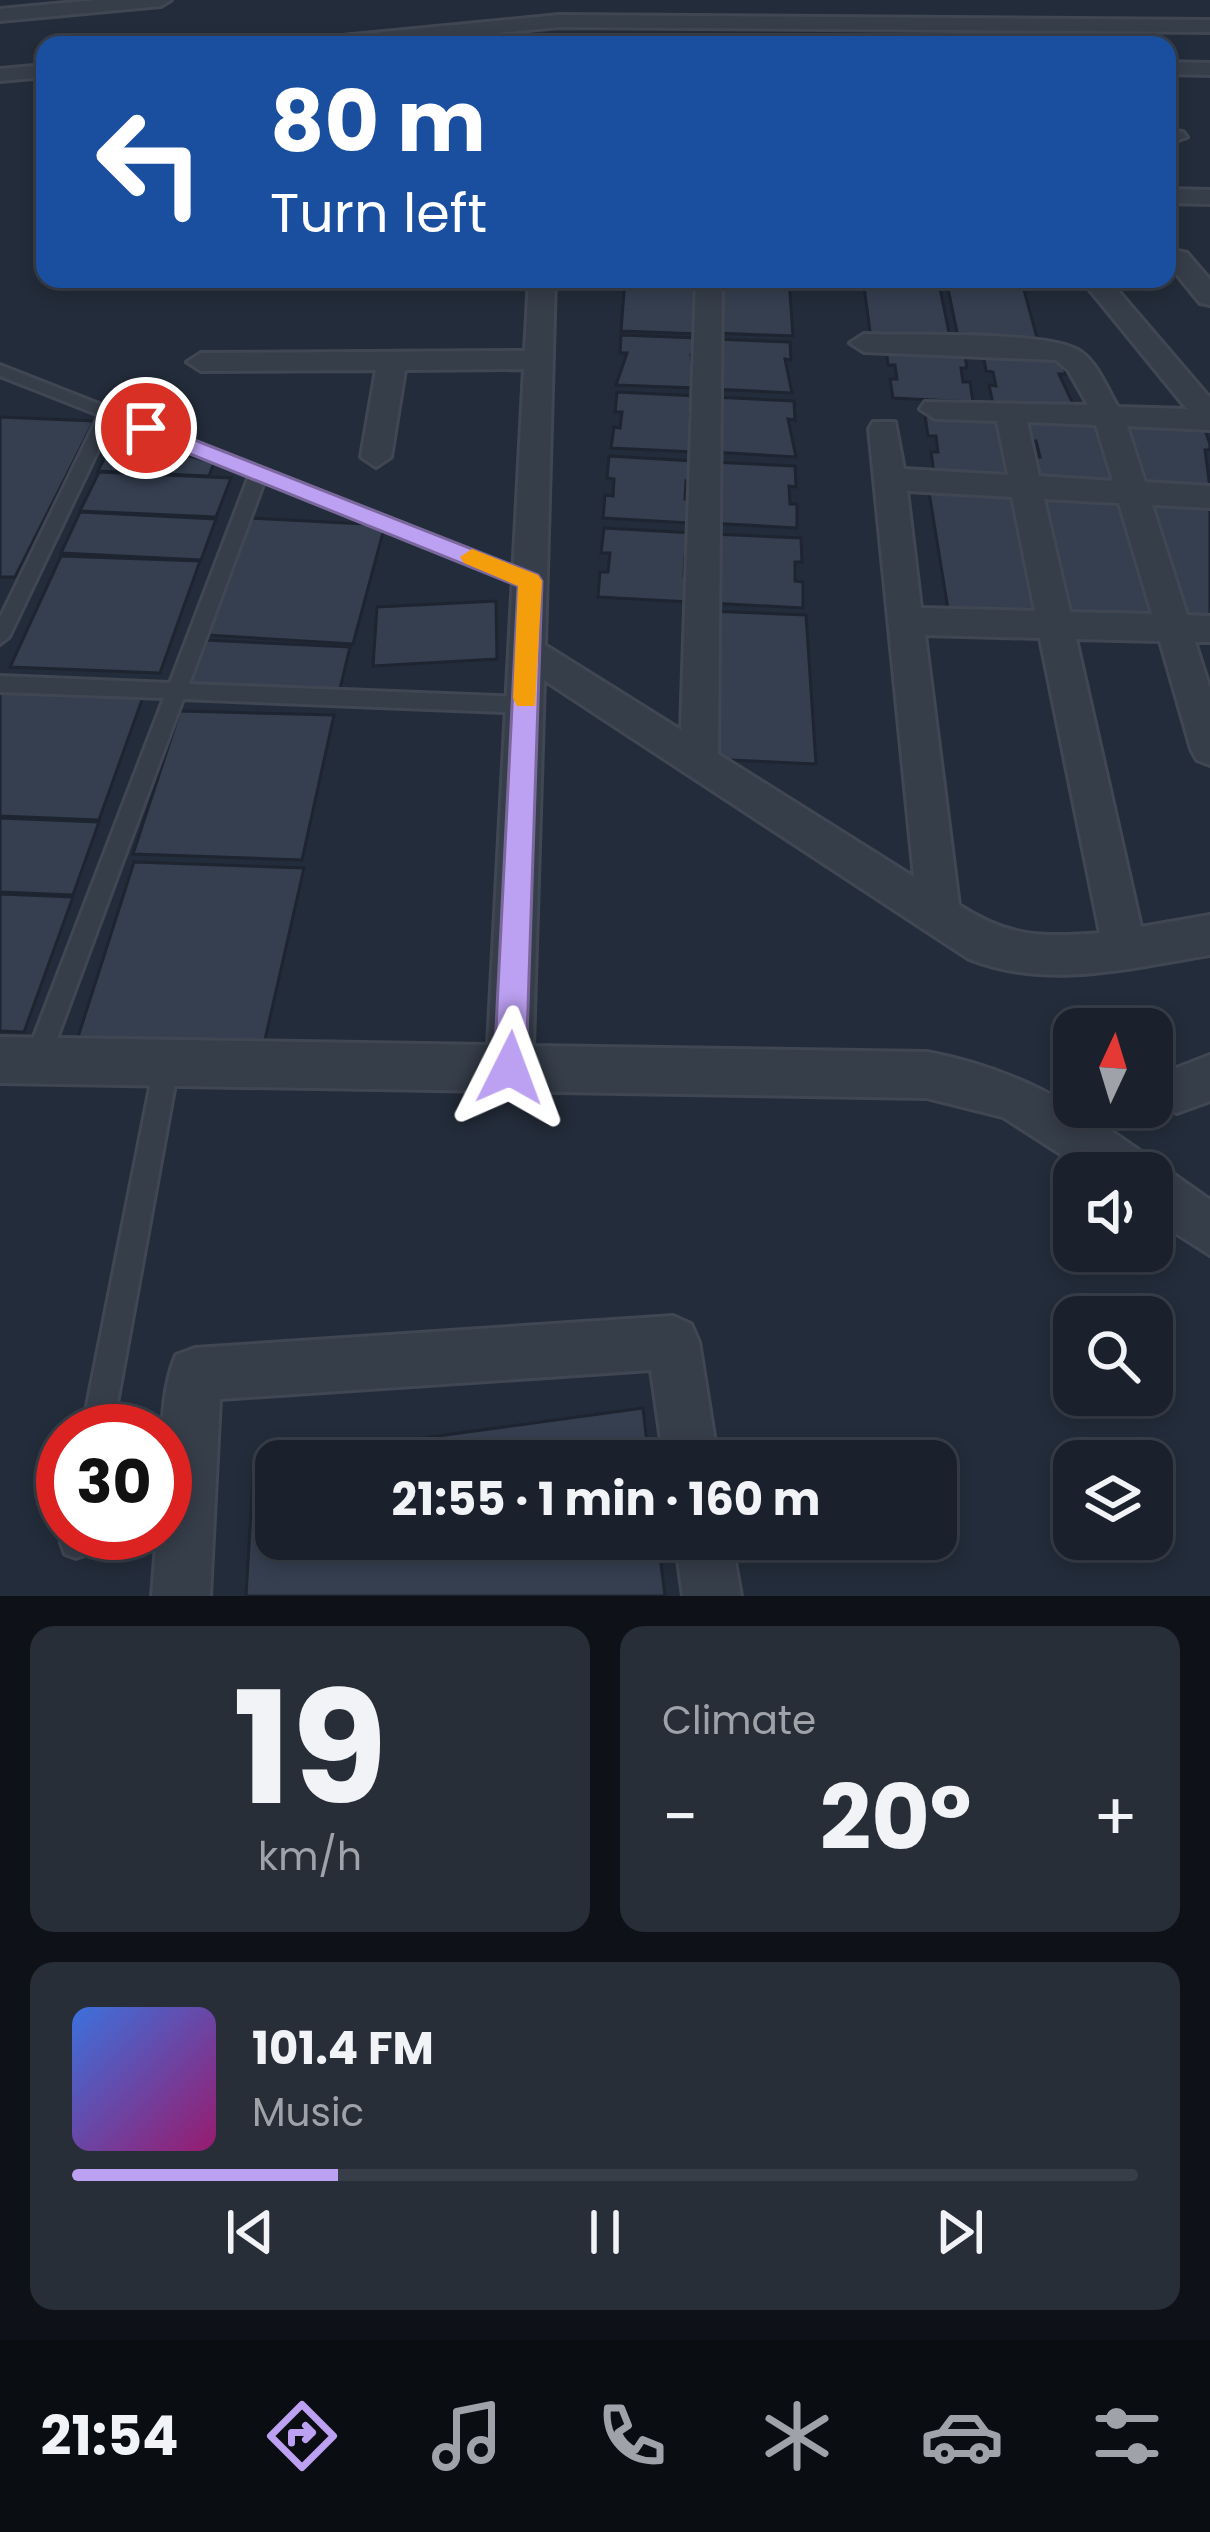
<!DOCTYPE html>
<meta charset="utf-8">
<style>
:root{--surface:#1a212c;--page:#272e38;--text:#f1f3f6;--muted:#9fa3a9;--line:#383e48;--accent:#bca0f2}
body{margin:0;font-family:Poppins,sans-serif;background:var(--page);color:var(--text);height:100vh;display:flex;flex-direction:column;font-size:45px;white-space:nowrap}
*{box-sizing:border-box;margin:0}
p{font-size:39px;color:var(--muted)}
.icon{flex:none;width:66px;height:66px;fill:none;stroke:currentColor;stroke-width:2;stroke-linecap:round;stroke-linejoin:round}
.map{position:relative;height:1596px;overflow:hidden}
.panel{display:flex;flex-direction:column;gap:30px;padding:30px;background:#0e1218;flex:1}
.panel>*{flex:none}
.guide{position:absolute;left:36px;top:36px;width:1140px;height:252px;border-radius:24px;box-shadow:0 6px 18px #0003,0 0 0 3px var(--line);background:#1a4fa0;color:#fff;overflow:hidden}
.needle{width:78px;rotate:4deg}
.fabs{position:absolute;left:1053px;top:1008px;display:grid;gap:24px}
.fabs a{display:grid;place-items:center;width:120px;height:120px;border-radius:24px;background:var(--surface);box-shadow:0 6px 18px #0003,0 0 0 3px var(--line);font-size:60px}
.speed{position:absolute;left:36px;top:1404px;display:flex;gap:24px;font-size:60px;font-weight:700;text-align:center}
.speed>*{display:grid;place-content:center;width:156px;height:156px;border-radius:50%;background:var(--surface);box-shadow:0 6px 18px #0003,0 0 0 3px var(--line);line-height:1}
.speed .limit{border:18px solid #d22;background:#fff;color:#111}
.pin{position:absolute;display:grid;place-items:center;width:102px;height:102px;color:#fff;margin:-51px;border:6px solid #fff;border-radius:50%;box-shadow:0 3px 12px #0007}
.me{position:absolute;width:132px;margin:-66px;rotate:3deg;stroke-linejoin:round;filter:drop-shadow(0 0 9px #0008)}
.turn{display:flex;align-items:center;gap:42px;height:252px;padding:0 36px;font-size:54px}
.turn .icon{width:156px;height:156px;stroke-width:2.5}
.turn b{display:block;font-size:84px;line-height:102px}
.big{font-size:90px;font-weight:700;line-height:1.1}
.panel .widget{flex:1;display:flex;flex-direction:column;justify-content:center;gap:18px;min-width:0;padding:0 42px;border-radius:24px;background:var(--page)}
.panel .dial{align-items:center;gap:0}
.dial b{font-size:156px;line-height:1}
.song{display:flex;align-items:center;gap:36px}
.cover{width:144px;height:144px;border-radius:18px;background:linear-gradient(135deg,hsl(220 70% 55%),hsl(320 70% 35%))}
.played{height:12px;border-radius:6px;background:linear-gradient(90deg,var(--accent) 25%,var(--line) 25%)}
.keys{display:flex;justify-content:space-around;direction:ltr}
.heat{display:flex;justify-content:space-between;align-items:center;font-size:66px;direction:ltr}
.panel .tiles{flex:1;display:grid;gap:30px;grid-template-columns:1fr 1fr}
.widget:last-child{grid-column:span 2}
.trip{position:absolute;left:255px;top:1440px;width:702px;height:120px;border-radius:24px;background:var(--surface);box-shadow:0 6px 18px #0003,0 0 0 3px var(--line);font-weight:700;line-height:120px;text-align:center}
.menu{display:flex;height:192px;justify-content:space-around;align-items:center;background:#0a0d12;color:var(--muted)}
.menu .icon{width:84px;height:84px}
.menu .current{color:var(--accent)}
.menu b{font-size:54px;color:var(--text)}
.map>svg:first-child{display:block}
.building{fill:#353f50;stroke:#1e2531;stroke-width:3}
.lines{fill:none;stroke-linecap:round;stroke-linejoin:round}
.service-casing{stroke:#404753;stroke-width:6}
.minor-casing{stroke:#404753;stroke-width:6}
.service{fill:#363e4a;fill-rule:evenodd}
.minor{fill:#363e4a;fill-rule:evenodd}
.route{fill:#bca0f2;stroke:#7a689d;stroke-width:3}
.slow{fill:#f59e0b}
</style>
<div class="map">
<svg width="1210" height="1596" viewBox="0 0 1210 1596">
<rect width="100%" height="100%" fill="#232c3a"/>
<g class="building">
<polygon points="625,279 700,279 700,334 621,331"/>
<polygon points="714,279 789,279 793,336 714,333"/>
<polygon points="863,279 938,279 951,342 871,339"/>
<polygon points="946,279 1021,279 1039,345 959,342"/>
<polygon points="621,335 698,338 697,356 691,355 696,388 616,385 627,353 620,353"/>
<polygon points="713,339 790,342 791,360 785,359 792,393 712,389"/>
<polygon points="886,347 964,350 967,368 961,368 963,382 970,382 973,402 893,398 890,379 897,379 895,365 888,365"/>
<polygon points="983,353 1061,356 1066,374 1059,374 1075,408 993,404 989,385 996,386 993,372 986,371"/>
<polygon points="617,392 697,396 696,415 690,415 695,452 611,448 614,427 620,428 622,412 615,412"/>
<polygon points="713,397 794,401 795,420 788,419 796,457 712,452"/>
<polygon points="925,416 1008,420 1020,477 934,473 931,452 938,452 936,436 928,436"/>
<polygon points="0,417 94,421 15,577 0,577"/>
<polygon points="1024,420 1108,424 1125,483 1038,478 1033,457 1040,457 1036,441 1029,441"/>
<polygon points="1121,426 1205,430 1210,444 1210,450 1205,450 1210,488 1139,484 1132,463 1140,463 1135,447 1127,447"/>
<polygon points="116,435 214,463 209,476 98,471"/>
<polygon points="609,456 693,461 692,482 686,481 685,499 692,499 690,523 603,518 605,495 613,496 614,479 607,478"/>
<polygon points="711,462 795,466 796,487 789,486 790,504 797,504 797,528 709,523"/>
<polygon points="99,472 231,478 216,517 80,511"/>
<polygon points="928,486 1018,490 1047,614 948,609"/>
<polygon points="1037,491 1127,495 1167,620 1068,616"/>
<polygon points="1140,498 1210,500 1210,624 1181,623"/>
<polygon points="80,512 216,519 201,560 61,553"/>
<polygon points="249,518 385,525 353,644 206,635"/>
<polygon points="604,528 694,533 692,557 685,556 684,576 692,576 690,602 598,597 600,572 608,572 610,553 601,553"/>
<polygon points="711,534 801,538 802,562 795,562 795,581 803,582 803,608 710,603"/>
<polygon points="61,556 200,561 160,673 10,667"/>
<polygon points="496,601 497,659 373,666 377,607"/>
<polygon points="708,611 806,615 816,764 708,759"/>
<polygon points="204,640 350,647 339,693 188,687"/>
<polygon points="0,692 143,697 99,820 0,816"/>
<polygon points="180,711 334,715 302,860 133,854"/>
<polygon points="0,818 99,822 73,895 0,892"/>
<polygon points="134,862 304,868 264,1044 78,1037"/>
<polygon points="0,894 73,897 24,1032 0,1031"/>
<polygon points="643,1408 649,1461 276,1461 276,1539 658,1539 665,1596 246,1596 254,1461"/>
</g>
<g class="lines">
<defs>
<g id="service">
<polygon points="0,365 536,576 539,581 536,586 524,586 264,482 189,684 526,697 536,705 526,713 183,699 49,1060 46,1069 37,1072 28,1069 25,1060 164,698 0,692 0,676 170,683 249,476 112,421 9,637 0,644 0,618 99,415 0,376"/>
<polygon points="167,1050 176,1053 179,1062 112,1431 82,1431 155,1062 158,1053"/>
<polygon points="63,1532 93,1533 87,1554 76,1558 65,1554 61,1543"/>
</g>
<g id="minor">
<polygon points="97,0 171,0 161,6 0,21 0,9"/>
<polygon points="559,15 1210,20 1210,32 559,27 375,45 301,45 311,39"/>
<polygon points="1167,62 1210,63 1210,75 1167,74"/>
<polygon points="45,65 45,77 0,81 0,69"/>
<polygon points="1167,130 1183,132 1187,137 1167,144"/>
<polygon points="1167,189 1210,190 1210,204 1167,203"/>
<polygon points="1178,251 1187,253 1210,280 1210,305 1200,303 1167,262 1169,253"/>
<path d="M529,279H555L545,645L681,730L696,279H722L718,754L914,877L869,429L873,422H895L904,469L1008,475L997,421L935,419L920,409L925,402L1088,405L1068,370L1056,360L864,352L850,343L864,334C908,336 1050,330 1081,352C1098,364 1107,389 1118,407L1187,409L1081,279H1108L1210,398V430L1127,426L1145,482L1210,486V508L1152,505L1187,615L1210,616V642H1195L1210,689V765L1197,760L1191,749L1160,641L1076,639L1141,927L1210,915V955C1130,968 1048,990 969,959L544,680L533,1046L927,1052C1014,1068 1077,1105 1147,1156L1150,1164L1169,1171L1210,1200V1255L1152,1218V1173H1090L1003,1117L927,1098L0,1083V1037L488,1045L524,369L405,370L391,457L376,467L361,457L376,370L201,371L187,362L201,353L525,351ZM1027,422L1096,425L1113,481L1039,476ZM907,491L1012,497L1035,611L921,608ZM1044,499L1119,503L1152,614L1070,612ZM925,635L1040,638L1100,933C1042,938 1008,937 959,905Z"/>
<polygon points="1210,1055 1210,1101 1177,1113 1161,1106 1154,1090 1161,1074"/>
<path d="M673,1316L691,1324L699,1342L718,1461H664L651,1370L220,1399L210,1596H152L157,1533H165C165,1476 154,1408 176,1355L195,1348Z"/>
<polygon points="675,1539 731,1539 741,1596 683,1596"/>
</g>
</defs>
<use href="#service" class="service-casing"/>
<use href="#minor" class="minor-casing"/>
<use href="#service" class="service"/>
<use href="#minor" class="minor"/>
</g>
<polygon class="route" points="146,421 538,575 542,581 526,1068 521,1079 510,1084 499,1079 494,1068 518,586 138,433 135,428"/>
<polygon class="slow" points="472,549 538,575 542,581 535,706 517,706 513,698 518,586 464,563 460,557"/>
</svg>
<div class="fabs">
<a><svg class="needle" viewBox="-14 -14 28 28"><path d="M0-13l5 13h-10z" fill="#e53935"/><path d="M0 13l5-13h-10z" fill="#9fa3a9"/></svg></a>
<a><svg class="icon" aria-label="sound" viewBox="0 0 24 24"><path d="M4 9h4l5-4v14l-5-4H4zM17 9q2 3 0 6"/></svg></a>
<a><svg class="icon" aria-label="search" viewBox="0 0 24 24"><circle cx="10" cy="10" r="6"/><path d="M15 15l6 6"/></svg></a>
<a><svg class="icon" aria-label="layers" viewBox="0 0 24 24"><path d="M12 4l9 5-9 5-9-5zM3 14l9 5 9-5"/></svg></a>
</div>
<div class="speed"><div class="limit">30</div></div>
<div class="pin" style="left:146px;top:428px;background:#d93025"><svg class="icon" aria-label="arrive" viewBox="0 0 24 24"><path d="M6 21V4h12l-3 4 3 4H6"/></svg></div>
<svg class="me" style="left:510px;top:1068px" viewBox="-20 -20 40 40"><path d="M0-17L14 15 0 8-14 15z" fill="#bca0f2" stroke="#fff" stroke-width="4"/></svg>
<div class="trip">21:55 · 1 min · 160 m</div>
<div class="guide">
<div class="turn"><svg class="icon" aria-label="left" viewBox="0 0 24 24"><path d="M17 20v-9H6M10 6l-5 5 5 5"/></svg><div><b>80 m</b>Turn left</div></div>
</div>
</div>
<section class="panel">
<div class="tiles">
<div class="widget dial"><b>19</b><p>km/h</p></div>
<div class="widget"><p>Climate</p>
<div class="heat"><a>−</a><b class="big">20°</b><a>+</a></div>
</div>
<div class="widget">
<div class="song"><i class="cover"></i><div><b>101.4 FM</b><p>Music</p></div></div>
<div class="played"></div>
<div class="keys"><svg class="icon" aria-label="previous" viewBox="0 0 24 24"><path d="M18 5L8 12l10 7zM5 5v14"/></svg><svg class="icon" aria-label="pause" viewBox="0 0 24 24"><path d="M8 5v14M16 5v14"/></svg><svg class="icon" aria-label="next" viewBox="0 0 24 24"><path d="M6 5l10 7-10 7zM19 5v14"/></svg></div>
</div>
</div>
</section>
<nav class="menu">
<b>21:54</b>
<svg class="icon current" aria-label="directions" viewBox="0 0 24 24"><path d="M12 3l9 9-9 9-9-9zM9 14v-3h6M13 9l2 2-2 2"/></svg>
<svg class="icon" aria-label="music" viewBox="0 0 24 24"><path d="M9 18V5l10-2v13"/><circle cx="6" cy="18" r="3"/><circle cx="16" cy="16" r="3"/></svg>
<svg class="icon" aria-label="phone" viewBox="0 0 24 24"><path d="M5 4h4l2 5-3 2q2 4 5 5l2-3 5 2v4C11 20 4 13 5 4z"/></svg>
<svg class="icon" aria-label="climate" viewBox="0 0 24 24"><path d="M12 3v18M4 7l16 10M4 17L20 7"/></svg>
<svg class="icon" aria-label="car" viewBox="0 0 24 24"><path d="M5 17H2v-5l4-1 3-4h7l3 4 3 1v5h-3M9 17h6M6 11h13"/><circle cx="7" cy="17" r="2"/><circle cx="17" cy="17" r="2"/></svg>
<svg class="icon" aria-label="filters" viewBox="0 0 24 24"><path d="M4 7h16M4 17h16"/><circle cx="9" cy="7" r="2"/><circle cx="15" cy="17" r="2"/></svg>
</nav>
